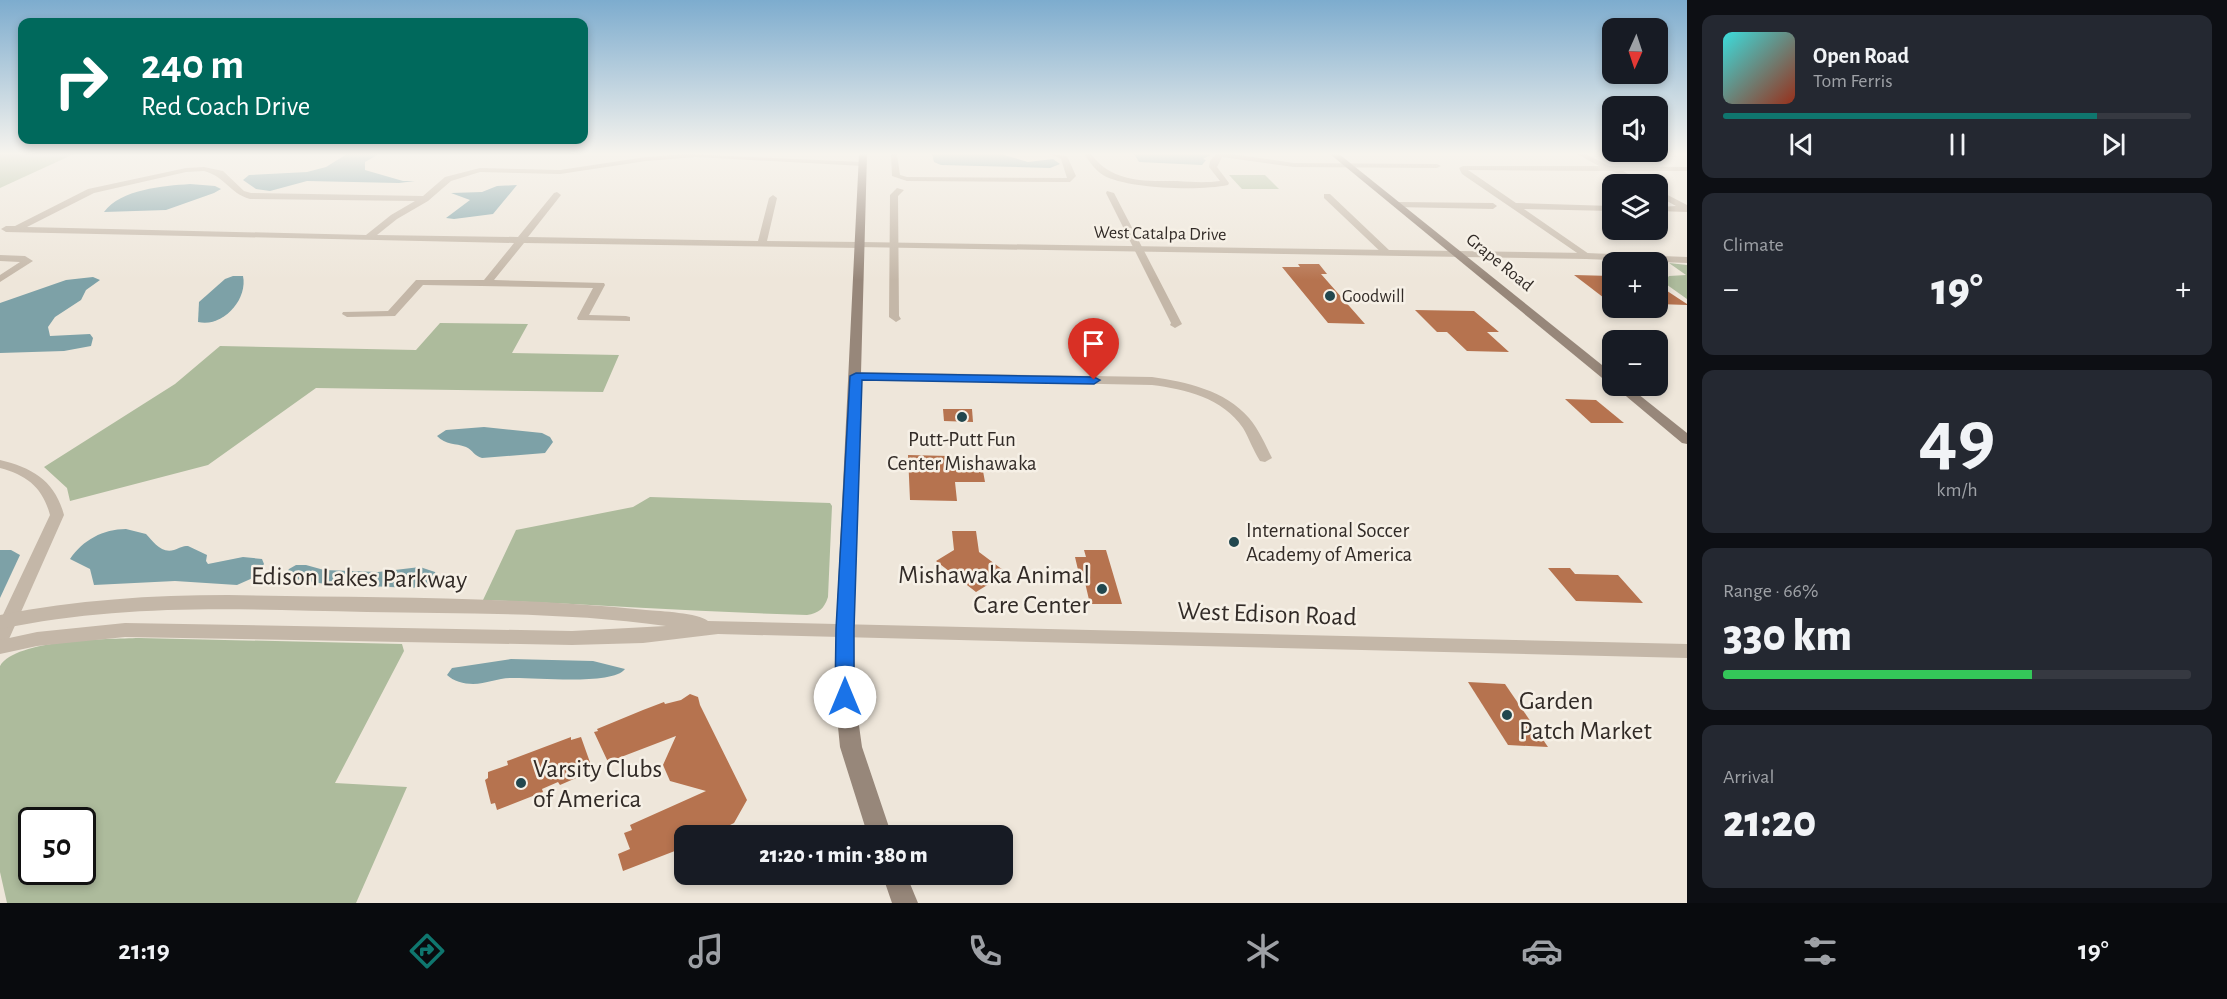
<!DOCTYPE html>
<meta charset="utf-8">
<style>
:root{--surface:#171b24;--page:#242831;--text:#f1f3f6;--muted:#9ea1a6;--line:#363941;--accent:#0f766e}
body{margin:0;font-family:"Alegreya Sans",sans-serif;background:var(--page);color:var(--text);height:100vh;display:flex;flex-direction:column;font-size:22px;white-space:nowrap}
*{box-sizing:border-box;margin:0}
p{font-size:20px;color:var(--muted)}
.icon{flex:none;width:33px;height:33px;fill:none;stroke:currentColor;stroke-width:2;stroke-linecap:round;stroke-linejoin:round}
.map{position:relative;flex:1;overflow:hidden}
.details{display:flex;flex-direction:column;gap:15px;padding:15px;background:#0d0f14;width:540px}
.details>*{flex:none}
.guide{position:absolute;left:18px;top:18px;width:570px;height:126px;border-radius:12px;box-shadow:0 3px 9px #0003;background:#00695c;color:#fff;overflow:hidden}
.needle{width:39px;rotate:183deg}
.buttons{position:absolute;left:1602px;top:18px;display:grid;gap:12px}
.buttons a{display:grid;place-items:center;width:66px;height:66px;border-radius:12px;background:var(--surface);box-shadow:0 3px 9px #0003;font-size:30px}
.speed{position:absolute;left:18px;top:807px;display:flex;gap:12px;font-size:30px;font-weight:700;text-align:center}
.speed>*{display:grid;place-content:center;width:78px;height:78px;border-radius:50%;background:var(--surface);box-shadow:0 3px 9px #0003;line-height:1}
.speed .limit{border:3px solid #111;border-radius:9px;background:#fff;color:#111}
.pin{position:absolute;display:grid;place-items:center;width:51px;height:51px;color:#fff;margin:-62px -26px;border-radius:50% 50% 50% 0;rotate:-45deg;box-shadow:0 0 6px #0007}
.pin .icon{rotate:45deg}
.me{position:absolute;width:66px;margin:-33px;rotate:0deg;stroke-linejoin:round;filter:drop-shadow(0 0 4px #0008)}
.turn{display:flex;align-items:center;gap:21px;height:126px;padding:0 24px;font-size:27px}
.turn .icon{width:78px;height:78px;stroke-width:2.5}
.turn b{display:block;font-size:42px;line-height:51px}
.big{font-size:45px;font-weight:800;line-height:1.1}
.details .tile{flex:1;display:flex;flex-direction:column;justify-content:center;gap:9px;min-width:0;padding:0 21px;border-radius:12px;background:var(--page)}
.details .dial{align-items:center;gap:0}
.dial b{font-size:78px;line-height:1}
.song{display:flex;align-items:center;gap:18px}
.cover{width:72px;height:72px;border-radius:9px;background:linear-gradient(135deg,hsl(180 70% 55%),hsl(10 70% 35%))}
.played{height:6px;border-radius:3px;background:linear-gradient(90deg,var(--accent) 80%,var(--line) 80%)}
.keys{display:flex;justify-content:space-around;direction:ltr}
.heat{display:flex;justify-content:space-between;align-items:center;font-size:33px;direction:ltr}
.charge{height:9px;border-radius:4px;background:linear-gradient(90deg,#34c759 66%,var(--line) 0)}
.trip{position:absolute;left:674px;top:825px;width:339px;height:60px;border-radius:12px;background:var(--surface);box-shadow:0 3px 9px #0003;font-weight:800;line-height:60px;text-align:center}
.tab-bar{display:flex;height:96px;justify-content:space-around;align-items:center;background:#090b0e;color:var(--muted)}
.tab-bar .icon{width:42px;height:42px}
.tab-bar .active{color:var(--accent)}
.tab-bar b{font-size:27px;color:var(--text)}
main{display:flex;flex:1;min-height:0}
.map>svg:first-child{display:block}
.green{fill:#adbb9c;fill-rule:evenodd}
.water{fill:#7da1a7}
.building{fill:#b6734f}
.lines{fill:none;stroke-linecap:round;stroke-linejoin:round}
.minor{fill:#c4b7a8;fill-rule:evenodd}
.tertiary{fill:#c4b7a8;fill-rule:evenodd}
.secondary{fill:#97877a;fill-rule:evenodd}
.route{fill:#1a73e8;stroke:#114b97;stroke-width:1.5}
.poi-dot{fill:#22474e;stroke:#f6f0e6;stroke-width:2}
.labels{text-anchor:middle;stroke-width:5;stroke-linejoin:round;paint-order:stroke}
.far-street-label{font-size:18px;fill:#322b27;stroke:#f6f0e6}
.far-poi-label{font-size:18px;fill:#322b27;stroke:#f6f0e6;text-anchor:start}
.poi-label{font-size:21px;fill:#322b27;stroke:#f6f0e6}
.near-poi-label{font-size:26px;fill:#322b27;stroke:#f6f0e6;text-anchor:start}
.near-street-label{font-size:26px;fill:#322b27;stroke:#f6f0e6}
</style>
<main>
<div class="map">
<svg width="1687" height="903" viewBox="0 0 1687 903">
<rect width="100%" height="100%" fill="#eee6da"/>
<g class="green">
<polygon points="0,154 74,154 0,188"/>
<polygon points="1229,175 1265,175 1279,189 1242,189"/>
<polygon points="1669,263 1687,265 1687,299 1663,282 1669,276 1686,275"/>
<polygon points="440,323 528,324 512,353 619,355 603,392 316,388 208,465 70,501 67,488 44,467 175,384 220,346 416,350"/>
<path d="M650,497L830,503L832,506L828,597C824,609 819,613 807,615C699,612 591,604 483,600L516,530L633,507Z"/>
<path d="M139,638L402,644L404,651L335,783L407,787L356,903H7L0,872V666C16,639 108,639 139,638ZM32,820H82V872H32Z"/>
</g>
<g class="water">
<polygon points="347,154 379,154 365,162 365,170 403,181 415,181 399,183 307,181 270,191 256,189 243,180 249,175 307,172 326,167"/>
<polygon points="932,154 1001,154 1028,162 1053,159 1060,164 1050,168 941,165 934,162"/>
<polygon points="1134,154 1205,154 1210,155 1203,159 1206,160 1202,165 1139,162"/>
<path d="M190,184L215,186L221,189L214,193L166,210L104,212C121,189 163,186 190,184Z"/>
<polygon points="517,185 493,214 454,219 446,218 470,200 451,193 482,192 497,186"/>
<path d="M233,276H243C248,300 222,328 198,322L199,302L225,279Z"/>
<polygon points="93,277 100,280 86,290 81,300 55,317 48,327 50,336 90,334 93,338 91,346 64,351 0,353 0,303 66,280"/>
<path d="M484,427L542,433L550,437L553,442L545,453L482,458C474,456 473,450 466,447C455,443 446,445 437,436L446,430Z"/>
<path d="M126,529L146,534C153,541 161,554 174,550C180,548 182,546 188,546L207,555L206,561L208,564L243,557L262,559L264,564L255,577L237,585L175,581L94,585L90,569L70,559C83,540 103,529 126,529Z"/>
<polygon points="0,550 11,550 20,555 0,598"/>
<polygon points="296,565 306,565 324,570 378,572 420,567 435,572 437,580 424,586 412,588 325,584 284,577 289,569"/>
<path d="M511,659L593,661L625,669C612,686 533,677 510,678C498,678 486,684 473,684C464,684 453,681 447,675L452,668Z"/>
</g>
<g class="building">
<polygon points="1298,264 1319,264 1327,274 1321,274 1365,324 1328,323 1282,267 1300,267"/>
<polygon points="1574,275 1612,276 1612,304"/>
<polygon points="1658,285 1687,304 1687,305 1658,304"/>
<polygon points="1415,310 1474,311 1499,332 1487,332 1509,352 1467,351 1447,332 1437,332"/>
<polygon points="1565,399 1596,400 1624,423 1591,423"/>
<polygon points="943,409 972,409 973,422 944,421"/>
<polygon points="908,455 949,456 951,470 983,471 985,482 955,482 957,501 910,500"/>
<polygon points="952,531 976,531 979,552 1007,573 976,592 936,561 954,550"/>
<polygon points="1084,550 1106,550 1122,604 1090,604 1083,574 1079,574 1075,557 1086,557"/>
<polygon points="1548,568 1570,568 1575,574 1618,575 1643,603 1576,601"/>
<polygon points="1468,682 1505,684 1548,747 1508,745"/>
<polygon points="690,694 698,697 700,705 747,800 734,823 720,830 722,833 716,836 684,836 684,845 679,847 680,849 623,871 618,854 630,849 624,833 632,830 630,825 706,791 670,781 663,765 676,736 608,762 594,732 598,731 597,729 643,710 664,702 665,704 681,700"/>
<polygon points="571,737 571,740 581,737 592,768 582,773 583,775 560,785 558,782 542,789 543,792 497,810 495,803 491,804 485,780 488,778 488,772 508,765 507,761"/>
</g>
<g class="lines">
<g class="minor">
<path d="M686,154L863,162L867,164L863,166L696,157L646,161L560,174L480,172L451,181L428,201L397,219L377,235L518,237L554,193L557,192L561,195L528,237L758,241L769,198L773,195L777,198L767,241L861,242L866,245L861,248L524,243L494,280L604,283L605,285L589,315L626,316L630,317V321L578,320L577,318L593,288L423,285L395,316L347,317L342,314L343,312L388,311L416,280H484L514,243L6,232L1,229L6,226H15L88,189L186,168L204,167L223,171L244,191L251,193L423,196L445,177L480,168L560,170L646,157ZM204,171C226,177 229,193 250,199L415,201L391,215L366,235L27,227L94,193L186,172Z"/>
<polygon points="891,154 897,154 900,175 907,177 1067,178 1061,159 1050,154 1067,156 1076,176 1070,182 907,181 892,176"/>
<path d="M1084,154H1091C1112,183 1145,181 1177,181C1191,182 1206,183 1220,181L1209,167L1210,161L1216,154H1232L1294,163L1437,164L1441,166L1437,168L1294,167L1222,157L1217,167L1229,183L1228,185C1201,191 1126,189 1103,175C1095,170 1090,162 1084,154Z"/>
<polygon points="1577,154 1586,154 1609,166 1687,167 1687,171 1623,171 1646,184 1637,184 1612,171 1468,170 1516,203 1612,206 1612,211 1524,209 1589,254 1589,258 1586,259 1462,174 1459,168 1463,166 1599,166"/>
<polygon points="897,188 904,190 898,196 899,316 901,319 896,322 889,317 890,195"/>
<polygon points="1658,190 1687,205 1687,212 1658,211 1658,207 1676,206 1658,196"/>
<polygon points="1107,191 1114,193 1182,324 1175,328 1170,325 1171,323 1106,193"/>
<polygon points="1324,194 1330,194 1390,251 1390,255 1384,255 1324,198"/>
<polygon points="1398,202 1493,203 1497,206 1493,209 1395,207 1394,205"/>
<polygon points="0,255 25,256 33,261 0,282 0,275 20,262 0,261"/>
<path d="M856,372L1152,377C1186,382 1225,390 1249,418C1259,430 1265,444 1272,458L1265,462L1260,461C1253,450 1249,438 1243,428C1223,398 1185,389 1152,385L852,379L850,376L852,373Z"/>
<path d="M0,460C33,468 55,481 64,515L9,639L6,644L0,645V621L50,515C43,488 27,475 0,468Z"/>
</g>
<g class="tertiary">
<polygon points="861,242 1586,253 1687,257 1687,263 1586,259 857,247 857,243"/>
<path d="M228,595C367,598 508,596 646,610C661,611 698,613 708,621L1687,644V658L718,634L643,643L572,645L125,637L37,646L0,654V640L37,632L125,623L572,631L666,626C567,612 467,614 367,612C240,609 125,603 0,629V615C76,600 151,595 228,595Z"/>
</g>
<g class="secondary">
<polygon points="859,154 867,154 854,629 855,697 862,747 892,836 868,836 840,747 835,697 836,629"/>
<polygon points="1330,154 1339,154 1612,373 1612,383 1607,382"/>
<polygon points="1614,386 1628,386 1687,433 1687,444 1682,443"/>
<polygon points="882,874 906,874 918,903 892,903"/>
</g>
</g>
<linearGradient id="sky" x2="0" y2="1"><stop stop-color="#7dacce"/><stop offset="0.55" stop-color="#f7f4ee"/><stop offset="1" stop-color="#f7f4ee" stop-opacity="0"/></linearGradient>
<rect width="1687" height="280" fill="url(#sky)"/>
<polygon class="route" points="856,373 1094,377 1100,380 1094,384 862,380 854,629 854,697 851,702 845,705 838,702 835,697 836,629 850,376"/>
<g class="poi-dot">
<circle cx="1330" cy="296" r="6"/>
<circle cx="962" cy="417" r="6"/>
<circle cx="1234" cy="542" r="6"/>
<circle cx="1102" cy="589" r="6"/>
<circle cx="1507" cy="715" r="6"/>
<circle cx="521" cy="783" r="6"/>
</g>
<g class="labels">
<g class="far-street-label">
<text transform="translate(1160 233) rotate(1)" y="6">West Catalpa Drive</text>
<text transform="translate(1500 262) rotate(39)" y="6">Grape Road</text>
</g>
<g class="far-poi-label">
<text x="1342" y="302">Goodwill</text>
</g>
<g class="poi-label">
<text x="962" y="446">Putt-Putt Fun<tspan x="962" dy="24">Center Mishawaka</tspan></text>
<text x="1246" y="537" text-anchor="start">International Soccer<tspan x="1246" dy="24">Academy of America</tspan></text>
</g>
<g class="near-poi-label">
<text x="1090" y="583" text-anchor="end">Mishawaka Animal<tspan x="1090" dy="30">Care Center</tspan></text>
<text x="1519" y="709">Garden<tspan x="1519" dy="30">Patch Market</tspan></text>
<text x="533" y="777">Varsity Clubs<tspan x="533" dy="30">of America</tspan></text>
</g>
<g class="near-street-label">
<text transform="translate(359 577) rotate(1)" y="9">Edison Lakes Parkway</text>
<text transform="translate(1267 613) rotate(2)" y="9">West Edison Road</text>
</g>
</g>
</svg>
<div class="buttons">
<a><svg class="needle" viewBox="-14 -14 28 28"><path d="M0-13l5 13h-10z" fill="#e53935"/><path d="M0 13l5-13h-10z" fill="#9ea1a6"/></svg></a>
<a><svg class="icon" aria-label="sound" viewBox="0 0 24 24"><path d="M4 9h4l5-4v14l-5-4H4zM17 9q2 3 0 6"/></svg></a>
<a><svg class="icon" aria-label="layers" viewBox="0 0 24 24"><path d="M12 4l9 5-9 5-9-5zM3 14l9 5 9-5"/></svg></a>
<a>+</a>
<a>−</a>
</div>
<div class="speed"><div class="limit">50</div></div>
<div class="pin" style="left:1094px;top:380px;background:#d93025"><svg class="icon" aria-label="arrive" viewBox="0 0 24 24"><path d="M6 21V4h12l-3 4 3 4H6"/></svg></div>
<svg class="me" style="left:845px;top:697px" viewBox="-20 -20 40 40"><circle r="19" fill="#fff"/><path d="M0-13L10 11 0 6-10 11z" fill="#1a73e8"/></svg>
<div class="trip">21:20 · 1 min · 380 m</div>
<div class="guide">
<div class="turn"><svg class="icon" aria-label="right" viewBox="0 0 24 24"><path d="M7 20v-9h11M14 6l5 5-5 5"/></svg><div><b>240 m</b>Red Coach Drive</div></div>
</div>
</div>
<section class="details">
<div class="tile">
<div class="song"><i class="cover"></i><div><b>Open Road</b><p>Tom Ferris</p></div></div>
<div class="played"></div>
<div class="keys"><svg class="icon" aria-label="previous" viewBox="0 0 24 24"><path d="M18 5L8 12l10 7zM5 5v14"/></svg><svg class="icon" aria-label="pause" viewBox="0 0 24 24"><path d="M8 5v14M16 5v14"/></svg><svg class="icon" aria-label="next" viewBox="0 0 24 24"><path d="M6 5l10 7-10 7zM19 5v14"/></svg></div>
</div>
<div class="tile"><p>Climate</p>
<div class="heat"><a>−</a><b class="big">19°</b><a>+</a></div>
</div>
<div class="tile dial"><b>49</b><p>km/h</p></div>
<div class="tile"><p>Range · 66%</p><b class="big">330 km</b><div class="charge"></div></div>
<div class="tile"><p>Arrival</p><b class="big">21:20</b></div>
</section>
</main>
<nav class="tab-bar">
<b>21:19</b>
<svg class="icon active" aria-label="directions" viewBox="0 0 24 24"><path d="M12 3l9 9-9 9-9-9zM9 14v-3h6M13 9l2 2-2 2"/></svg>
<svg class="icon" aria-label="music" viewBox="0 0 24 24"><path d="M9 18V5l10-2v13"/><circle cx="6" cy="18" r="3"/><circle cx="16" cy="16" r="3"/></svg>
<svg class="icon" aria-label="phone" viewBox="0 0 24 24"><path d="M5 4h4l2 5-3 2q2 4 5 5l2-3 5 2v4C11 20 4 13 5 4z"/></svg>
<svg class="icon" aria-label="climate" viewBox="0 0 24 24"><path d="M12 3v18M4 7l16 10M4 17L20 7"/></svg>
<svg class="icon" aria-label="car" viewBox="0 0 24 24"><path d="M5 17H2v-5l4-1 3-4h7l3 4 3 1v5h-3M9 17h6M6 11h13"/><circle cx="7" cy="17" r="2"/><circle cx="17" cy="17" r="2"/></svg>
<svg class="icon" aria-label="filters" viewBox="0 0 24 24"><path d="M4 7h16M4 17h16"/><circle cx="9" cy="7" r="2"/><circle cx="15" cy="17" r="2"/></svg>
<b>19°</b>
</nav>
